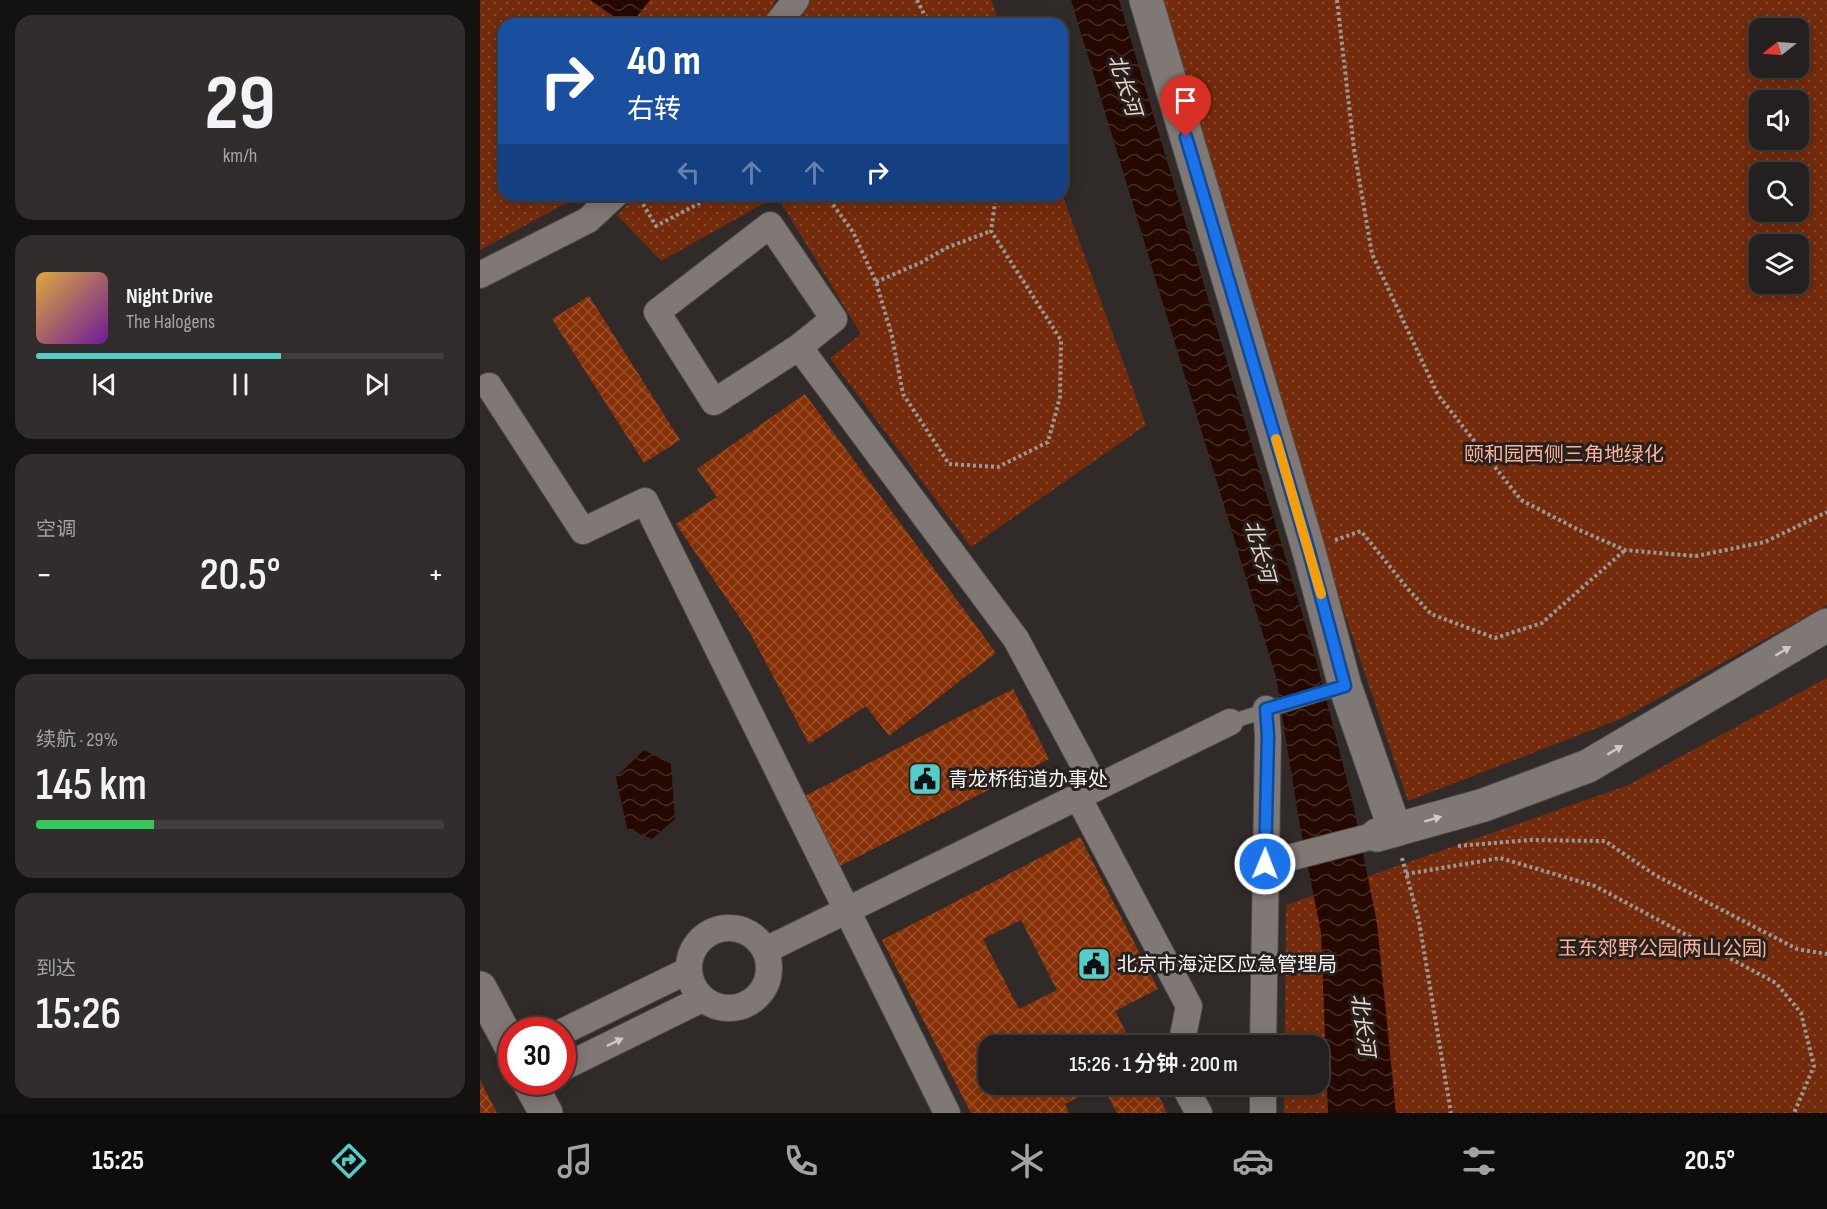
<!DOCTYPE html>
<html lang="zh">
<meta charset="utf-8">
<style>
:root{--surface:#24201f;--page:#302d2c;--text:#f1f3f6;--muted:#a3a3a4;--line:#413e3d;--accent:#54cdc8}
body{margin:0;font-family:"Sofia Sans Condensed","Noto Sans SC",sans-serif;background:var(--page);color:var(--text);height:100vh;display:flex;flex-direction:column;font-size:22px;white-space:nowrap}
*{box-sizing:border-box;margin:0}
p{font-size:20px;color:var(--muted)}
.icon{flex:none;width:33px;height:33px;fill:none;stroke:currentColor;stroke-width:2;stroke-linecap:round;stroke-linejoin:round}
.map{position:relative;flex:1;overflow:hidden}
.side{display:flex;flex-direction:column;gap:15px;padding:15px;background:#141211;width:480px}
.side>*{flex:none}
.top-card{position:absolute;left:18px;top:18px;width:570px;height:183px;border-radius:18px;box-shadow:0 3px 15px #0003,0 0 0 2px var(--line);background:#1a4fa0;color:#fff;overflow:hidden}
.needle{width:39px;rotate:253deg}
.buttons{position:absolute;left:1269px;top:18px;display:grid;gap:12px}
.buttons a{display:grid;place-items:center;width:60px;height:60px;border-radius:12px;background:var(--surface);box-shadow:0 3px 15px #0003,0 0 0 2px var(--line);font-size:30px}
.speed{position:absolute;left:18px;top:1017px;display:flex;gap:12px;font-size:30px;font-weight:700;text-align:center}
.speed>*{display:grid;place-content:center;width:78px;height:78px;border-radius:50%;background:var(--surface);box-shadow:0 3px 15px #0003,0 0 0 2px var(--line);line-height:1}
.speed .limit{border:9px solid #d22;background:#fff;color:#111}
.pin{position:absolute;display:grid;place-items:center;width:51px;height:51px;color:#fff;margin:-62px -26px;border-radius:50% 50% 50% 0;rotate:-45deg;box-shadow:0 0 6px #0007}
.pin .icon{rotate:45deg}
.me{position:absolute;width:66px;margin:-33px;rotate:1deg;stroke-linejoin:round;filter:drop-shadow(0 0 4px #0008)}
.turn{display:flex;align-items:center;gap:21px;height:126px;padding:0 30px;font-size:27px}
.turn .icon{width:78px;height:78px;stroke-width:2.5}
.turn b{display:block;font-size:42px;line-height:51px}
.lanes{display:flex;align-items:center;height:57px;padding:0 30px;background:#0003;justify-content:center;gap:30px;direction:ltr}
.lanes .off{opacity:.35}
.big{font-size:45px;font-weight:600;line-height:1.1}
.side .card{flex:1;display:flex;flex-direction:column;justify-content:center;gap:9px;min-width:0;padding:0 21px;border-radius:18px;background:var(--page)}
.side .dial{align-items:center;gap:0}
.dial b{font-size:78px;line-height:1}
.song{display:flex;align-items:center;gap:18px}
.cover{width:72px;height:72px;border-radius:9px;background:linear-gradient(135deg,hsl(40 70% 55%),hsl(280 70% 35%))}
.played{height:6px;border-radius:3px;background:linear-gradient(90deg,var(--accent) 60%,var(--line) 60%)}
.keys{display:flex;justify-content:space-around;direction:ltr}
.heat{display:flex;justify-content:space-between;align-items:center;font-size:33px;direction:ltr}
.charge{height:9px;border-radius:4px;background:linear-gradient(90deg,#34c759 29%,var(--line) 0)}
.trip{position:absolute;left:498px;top:1035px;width:351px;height:60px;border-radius:18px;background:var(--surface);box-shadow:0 3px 15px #0003,0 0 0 2px var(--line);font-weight:600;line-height:60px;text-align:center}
.dock{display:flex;height:96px;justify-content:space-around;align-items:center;background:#0e0d0c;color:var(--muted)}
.dock .icon{width:42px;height:42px}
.dock .current{color:var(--accent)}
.dock b{font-size:27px;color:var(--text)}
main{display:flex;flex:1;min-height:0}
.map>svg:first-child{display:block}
.park{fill:url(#park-dots);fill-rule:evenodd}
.water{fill:url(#water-waves)}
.building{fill:url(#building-cross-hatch);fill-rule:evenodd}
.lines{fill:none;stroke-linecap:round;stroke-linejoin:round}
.lane-casing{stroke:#4e4947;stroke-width:16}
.street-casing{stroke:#4e4947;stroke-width:28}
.secondary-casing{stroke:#4e4947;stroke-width:35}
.path{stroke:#9c9896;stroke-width:4;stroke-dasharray:3 3;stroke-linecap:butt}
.lane{stroke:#7f7875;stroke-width:14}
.street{stroke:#7f7875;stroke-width:26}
.secondary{stroke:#7f7875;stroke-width:33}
.oneway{fill:#cdc9c6}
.route-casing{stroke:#114b97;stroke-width:15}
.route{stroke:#1a73e8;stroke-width:10}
.slow{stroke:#f59e0b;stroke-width:10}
.labels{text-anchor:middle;stroke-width:6;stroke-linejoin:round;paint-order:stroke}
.park-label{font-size:20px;fill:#fcb397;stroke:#26211f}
.poi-label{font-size:20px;fill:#f7f4f2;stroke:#26211f;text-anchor:start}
.water-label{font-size:21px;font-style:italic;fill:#edd4ca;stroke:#26211f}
</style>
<main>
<section class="side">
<div class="card dial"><b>29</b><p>km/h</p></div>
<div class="card">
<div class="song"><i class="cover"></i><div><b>Night Drive</b><p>The Halogens</p></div></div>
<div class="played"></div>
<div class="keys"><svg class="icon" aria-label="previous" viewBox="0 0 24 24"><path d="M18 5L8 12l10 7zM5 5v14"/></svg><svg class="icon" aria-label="pause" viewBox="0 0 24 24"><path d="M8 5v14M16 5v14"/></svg><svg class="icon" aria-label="next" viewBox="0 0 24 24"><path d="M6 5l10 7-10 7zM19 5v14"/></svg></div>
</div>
<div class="card"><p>空调</p>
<div class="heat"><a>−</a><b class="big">20.5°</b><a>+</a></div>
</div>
<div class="card"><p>续航 · 29%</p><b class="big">145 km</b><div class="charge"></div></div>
<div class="card"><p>到达</p><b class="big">15:26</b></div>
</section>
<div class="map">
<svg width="1347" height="1113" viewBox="0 0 1347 1113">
<defs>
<pattern id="park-dots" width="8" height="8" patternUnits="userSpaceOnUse" patternTransform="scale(1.5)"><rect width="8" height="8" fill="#732b0b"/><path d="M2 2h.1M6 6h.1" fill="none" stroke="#884a2f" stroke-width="1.8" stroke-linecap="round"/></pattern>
<pattern id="water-waves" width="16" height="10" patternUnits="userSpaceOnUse" patternTransform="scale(1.5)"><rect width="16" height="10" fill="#250901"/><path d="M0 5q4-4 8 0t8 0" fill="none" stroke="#452d26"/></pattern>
<pattern id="building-cross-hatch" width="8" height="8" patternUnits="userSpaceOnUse" patternTransform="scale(1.5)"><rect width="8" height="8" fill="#873006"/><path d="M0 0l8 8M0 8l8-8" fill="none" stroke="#994f2b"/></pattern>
</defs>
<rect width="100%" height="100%" fill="#302b29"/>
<g class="park">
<polygon points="0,0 296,0 282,24 24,24 24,195 101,195 0,250"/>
<polygon points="330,0 511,0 520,24 309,24"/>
<path d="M675,0H1347V605L1143,718L928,801L830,511ZM1280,28H1318V68H1280ZM1280,100H1318V140H1280ZM1280,172H1318V212H1280ZM1280,244H1318V284H1280Z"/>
<polygon points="582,194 666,425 491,547 350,358 381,334 297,196 181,261 137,215 156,195"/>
<polygon points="1347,678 1347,1113 804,1113 804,1085 838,1084 838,1046 805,1045 806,905 1146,786"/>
</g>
<g class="water">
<polygon points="110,0 170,0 151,24 145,24"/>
<polygon points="591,0 639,0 837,663 874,808 897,923 916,1113 848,1113 841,933 819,821 796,677"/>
<polygon points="164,750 191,764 195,819 172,839 147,829 136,777"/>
</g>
<g class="building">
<polygon points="109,296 200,440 164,463 72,319"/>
<polygon points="325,394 516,653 409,736 386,706 329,744 270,633 196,524 237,497 217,469"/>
<polygon points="533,689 569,759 356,868 321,798"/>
<path d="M600,837L678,989L635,1011L653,1046H508V1084H673L687,1113H637L622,1085L585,1104L589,1113H491L402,940ZM541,920L577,990L539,1009L503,939Z"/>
<polygon points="0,1080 17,1113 0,1113"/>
</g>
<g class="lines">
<defs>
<polyline id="lane" points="750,722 865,686"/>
<g id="street">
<polyline points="297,24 316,0"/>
<polyline points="0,275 108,220 135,195"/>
<polyline points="319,347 354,319 290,225 177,312 234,402 319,347 536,639 616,788"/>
<polyline points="9,386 103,531 165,501 467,1113"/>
<polyline points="598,797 709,1006 701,1046"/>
<polyline points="785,864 897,835"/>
<circle cx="249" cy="968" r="40"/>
<polyline points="286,950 750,722"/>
<polyline points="82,1032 209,970"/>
<polyline points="783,1046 788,736 786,709"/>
<polyline points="82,1068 222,999"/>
<polyline points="703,1084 719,1113"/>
<polyline points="783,1113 783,1084"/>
</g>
<g id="secondary">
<polyline points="666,0 828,548 865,686 915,830"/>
<polyline points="897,835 1004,805 1108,766 1347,625"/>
<polyline points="0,988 32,1048"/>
<polyline points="49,1082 66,1113"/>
</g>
</defs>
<use href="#lane" class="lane-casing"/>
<use href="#street" class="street-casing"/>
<use href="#secondary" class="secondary-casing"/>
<g class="path">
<polyline points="437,0 449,24"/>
<polyline points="857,0 874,149 892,254 958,395 1041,500 1097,529 1145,550 1216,556 1285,542 1347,512"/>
<polyline points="346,195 373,232 396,282 412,336 423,394 469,464 518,467 568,442 580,397 581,340 511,231 516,195"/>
<polyline points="160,199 176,226 235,195"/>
<polyline points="396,282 442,262 466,248 511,231"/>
<polyline points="855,540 881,531 928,589 951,614 1015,638 1062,623 1145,550"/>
<polyline points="978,846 1050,840 1125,841 1175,875 1317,949 1347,954"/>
<polyline points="922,858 939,921 971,1113"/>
<polyline points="926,874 1020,858 1115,886 1296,983 1321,1013 1334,1066 1314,1113"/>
</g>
<use href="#lane" class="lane"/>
<use href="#street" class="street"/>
<use href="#secondary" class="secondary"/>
</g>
<defs><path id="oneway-solid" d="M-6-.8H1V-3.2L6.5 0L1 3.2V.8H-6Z" transform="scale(1.5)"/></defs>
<g class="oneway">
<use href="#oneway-solid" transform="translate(1303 651) rotate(-31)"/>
<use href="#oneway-solid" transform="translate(1135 750) rotate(-31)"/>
<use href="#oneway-solid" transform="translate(953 819) rotate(-16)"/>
<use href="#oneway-solid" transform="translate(135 1042) rotate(-26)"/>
</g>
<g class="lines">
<defs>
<polyline id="route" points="706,137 828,548 865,686 786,709 788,736 785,864"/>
</defs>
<use href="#route" class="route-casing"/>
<use href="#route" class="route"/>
<polyline class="slow" points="796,439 841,594"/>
</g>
<defs>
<symbol id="civic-square" viewBox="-11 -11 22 22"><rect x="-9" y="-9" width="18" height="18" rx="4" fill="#54cdc8" stroke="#26211f"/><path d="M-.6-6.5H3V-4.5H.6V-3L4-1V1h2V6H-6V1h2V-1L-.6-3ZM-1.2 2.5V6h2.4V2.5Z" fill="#111"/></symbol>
</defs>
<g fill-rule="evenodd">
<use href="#civic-square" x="426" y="760" width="38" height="38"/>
<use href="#civic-square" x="595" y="945" width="38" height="38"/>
</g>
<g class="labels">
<g class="park-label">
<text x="1084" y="461">颐和园西侧三角地绿化</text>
<text x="1182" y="955">玉东郊野公园(两山公园)</text>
</g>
<g class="poi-label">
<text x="468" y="786">青龙桥街道办事处</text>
<text x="637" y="971">北京市海淀区应急管理局</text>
</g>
<g class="water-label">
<text transform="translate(645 85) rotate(72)" y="7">北长河</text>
<text transform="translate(780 551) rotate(75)" y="7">北长河</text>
<text transform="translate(883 1025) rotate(82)" y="7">北长河</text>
</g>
</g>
</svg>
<div class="buttons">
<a><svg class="needle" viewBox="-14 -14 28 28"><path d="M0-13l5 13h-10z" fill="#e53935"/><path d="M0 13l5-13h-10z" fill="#a3a3a4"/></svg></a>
<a><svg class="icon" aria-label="sound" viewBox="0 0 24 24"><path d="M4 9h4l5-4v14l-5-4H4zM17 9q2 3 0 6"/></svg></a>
<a><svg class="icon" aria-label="search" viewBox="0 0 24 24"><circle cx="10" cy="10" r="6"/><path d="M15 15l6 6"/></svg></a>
<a><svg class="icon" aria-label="layers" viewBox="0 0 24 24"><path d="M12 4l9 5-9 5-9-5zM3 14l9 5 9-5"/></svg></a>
</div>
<div class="speed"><div class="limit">30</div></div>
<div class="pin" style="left:706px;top:137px;background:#d93025"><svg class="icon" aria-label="arrive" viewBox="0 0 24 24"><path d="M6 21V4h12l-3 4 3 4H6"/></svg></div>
<svg class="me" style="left:785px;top:864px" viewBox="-20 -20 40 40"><circle r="17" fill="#1a73e8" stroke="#fff" stroke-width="3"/><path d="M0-11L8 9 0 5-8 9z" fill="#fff"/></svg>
<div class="trip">15:26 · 1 分钟 · 200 m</div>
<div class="top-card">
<div class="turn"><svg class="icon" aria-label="right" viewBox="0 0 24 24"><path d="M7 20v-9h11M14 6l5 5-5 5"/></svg><div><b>40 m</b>右转</div></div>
<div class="lanes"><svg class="icon off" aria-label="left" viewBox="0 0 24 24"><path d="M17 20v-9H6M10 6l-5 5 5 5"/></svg><svg class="icon off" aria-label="ahead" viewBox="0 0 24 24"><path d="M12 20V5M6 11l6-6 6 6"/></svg><svg class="icon off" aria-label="ahead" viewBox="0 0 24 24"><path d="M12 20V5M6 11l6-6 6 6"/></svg><svg class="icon" aria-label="right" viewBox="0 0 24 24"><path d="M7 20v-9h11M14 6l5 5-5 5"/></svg></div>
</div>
</div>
</main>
<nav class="dock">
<b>15:25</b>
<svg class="icon current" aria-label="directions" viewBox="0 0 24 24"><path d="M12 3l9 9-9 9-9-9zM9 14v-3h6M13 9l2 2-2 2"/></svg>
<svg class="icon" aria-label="music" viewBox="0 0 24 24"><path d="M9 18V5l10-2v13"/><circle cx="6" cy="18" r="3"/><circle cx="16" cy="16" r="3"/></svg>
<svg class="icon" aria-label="phone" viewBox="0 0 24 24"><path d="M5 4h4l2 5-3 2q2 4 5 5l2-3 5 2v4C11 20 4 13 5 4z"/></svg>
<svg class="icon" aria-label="climate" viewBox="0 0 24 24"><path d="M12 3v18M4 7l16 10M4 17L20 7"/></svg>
<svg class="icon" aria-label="car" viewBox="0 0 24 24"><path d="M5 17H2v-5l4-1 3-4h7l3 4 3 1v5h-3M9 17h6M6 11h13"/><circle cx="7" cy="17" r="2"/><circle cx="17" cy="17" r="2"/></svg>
<svg class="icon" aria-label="filters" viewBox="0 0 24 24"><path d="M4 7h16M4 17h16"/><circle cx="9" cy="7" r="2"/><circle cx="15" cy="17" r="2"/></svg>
<b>20.5°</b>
</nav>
